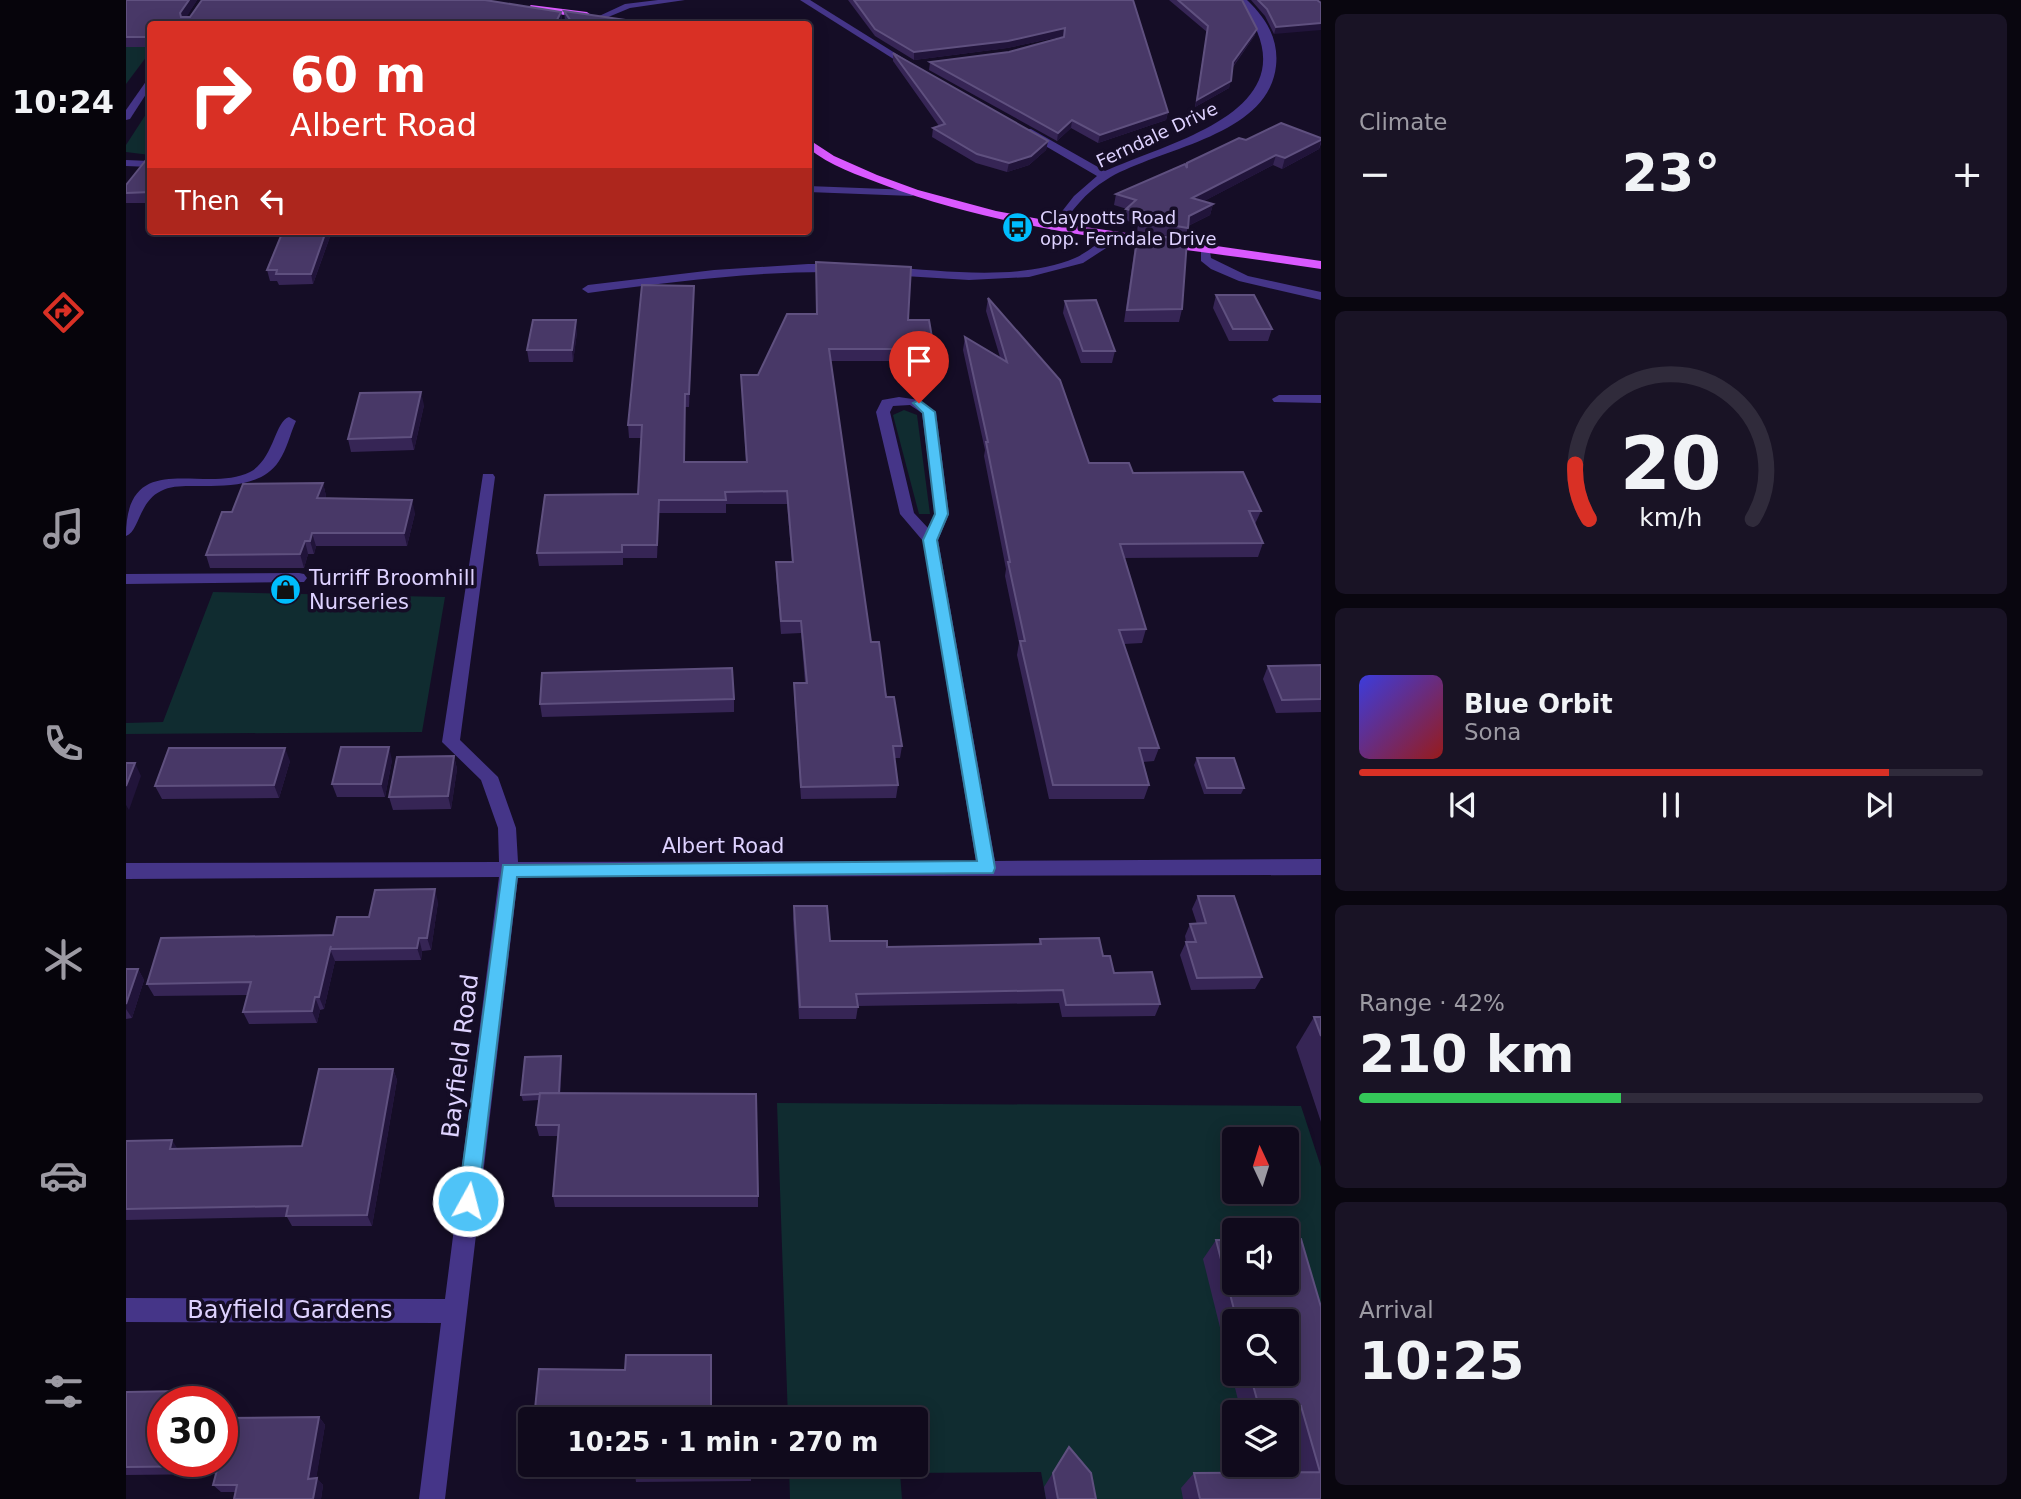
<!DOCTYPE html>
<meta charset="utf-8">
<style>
:root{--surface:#100a1c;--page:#191325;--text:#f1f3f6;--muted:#9c9aa3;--line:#302b3b;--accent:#d93025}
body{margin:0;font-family:"DejaVu Sans",sans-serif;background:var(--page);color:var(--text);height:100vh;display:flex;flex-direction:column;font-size:26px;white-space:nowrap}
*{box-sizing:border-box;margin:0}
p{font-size:23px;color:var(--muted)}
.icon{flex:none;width:38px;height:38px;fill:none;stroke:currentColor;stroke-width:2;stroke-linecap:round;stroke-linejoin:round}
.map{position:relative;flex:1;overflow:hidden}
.panel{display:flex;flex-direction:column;gap:14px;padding:14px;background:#09060f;width:700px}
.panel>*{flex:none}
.banner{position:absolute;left:21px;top:21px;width:665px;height:214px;border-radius:7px;box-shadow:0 4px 18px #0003,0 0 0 2px var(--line);background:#d93025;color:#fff;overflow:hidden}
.needle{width:46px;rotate:356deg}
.fabs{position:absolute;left:1096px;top:1127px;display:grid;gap:14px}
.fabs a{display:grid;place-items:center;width:77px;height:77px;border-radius:7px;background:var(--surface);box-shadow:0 4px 18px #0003,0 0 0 2px var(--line);font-size:35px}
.speed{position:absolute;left:21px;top:1386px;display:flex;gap:14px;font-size:35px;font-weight:700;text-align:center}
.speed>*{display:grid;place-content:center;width:91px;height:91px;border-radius:50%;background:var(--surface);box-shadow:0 4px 18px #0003,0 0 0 2px var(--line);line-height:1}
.speed .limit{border:10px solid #d22;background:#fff;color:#111}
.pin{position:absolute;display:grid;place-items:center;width:60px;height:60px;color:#fff;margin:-72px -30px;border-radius:50% 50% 50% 0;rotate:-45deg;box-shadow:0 0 7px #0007}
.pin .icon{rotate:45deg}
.me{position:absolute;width:77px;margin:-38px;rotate:7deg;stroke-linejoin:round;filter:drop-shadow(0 0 5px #0008)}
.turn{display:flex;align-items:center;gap:24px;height:147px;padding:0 28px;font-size:32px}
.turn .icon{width:91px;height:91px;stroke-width:2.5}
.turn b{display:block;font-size:49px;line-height:60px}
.then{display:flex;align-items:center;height:66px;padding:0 28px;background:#0003;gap:14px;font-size:26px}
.big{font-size:52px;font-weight:800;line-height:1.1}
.panel .widget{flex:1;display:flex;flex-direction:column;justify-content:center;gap:10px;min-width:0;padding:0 24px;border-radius:10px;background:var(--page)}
.panel .dial{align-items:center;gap:0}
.dial svg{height:182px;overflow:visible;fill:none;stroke:var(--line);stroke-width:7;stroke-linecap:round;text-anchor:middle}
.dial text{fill:var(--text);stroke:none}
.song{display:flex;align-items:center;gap:21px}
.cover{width:84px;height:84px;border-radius:10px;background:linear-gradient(135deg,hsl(240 70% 55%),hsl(0 70% 35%))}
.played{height:7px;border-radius:4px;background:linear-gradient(90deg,var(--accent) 85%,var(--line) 85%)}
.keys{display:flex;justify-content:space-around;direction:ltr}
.heat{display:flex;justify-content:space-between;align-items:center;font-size:38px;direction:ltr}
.charge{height:10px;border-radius:5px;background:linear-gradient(90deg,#34c759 42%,var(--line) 0)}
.trip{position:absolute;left:392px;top:1407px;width:410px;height:70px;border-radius:7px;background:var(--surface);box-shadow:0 4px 18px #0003,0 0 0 2px var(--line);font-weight:800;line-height:70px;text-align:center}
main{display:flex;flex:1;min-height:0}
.tabs{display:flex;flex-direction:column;width:126px;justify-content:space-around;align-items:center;background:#06040b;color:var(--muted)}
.tabs .icon{width:49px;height:49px}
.tabs .on{color:var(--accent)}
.tabs b{font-size:32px;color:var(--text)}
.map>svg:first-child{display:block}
.green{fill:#102c30;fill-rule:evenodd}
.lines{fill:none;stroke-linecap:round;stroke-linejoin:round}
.minor{fill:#453588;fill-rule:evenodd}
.major{fill:#da59ff;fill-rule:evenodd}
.wall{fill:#362555;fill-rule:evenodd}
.shaded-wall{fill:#21143a}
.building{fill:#483867;stroke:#5f507f;stroke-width:2}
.route{fill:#4fc3f7;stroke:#337fa1;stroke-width:2}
.labels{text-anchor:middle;stroke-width:7;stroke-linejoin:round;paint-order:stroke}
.far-street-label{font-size:18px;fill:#ded2ff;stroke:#150d26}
.far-poi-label{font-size:18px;fill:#ded2ff;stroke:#150d26;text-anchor:start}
.poi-label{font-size:21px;fill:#ded2ff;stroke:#150d26;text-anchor:start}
.street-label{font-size:21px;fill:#ded2ff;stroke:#150d26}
.near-street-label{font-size:24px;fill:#ded2ff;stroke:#150d26}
</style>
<main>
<nav class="tabs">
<b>10:24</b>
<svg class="icon on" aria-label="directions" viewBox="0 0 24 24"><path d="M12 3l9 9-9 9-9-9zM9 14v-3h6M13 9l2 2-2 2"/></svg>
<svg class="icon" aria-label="music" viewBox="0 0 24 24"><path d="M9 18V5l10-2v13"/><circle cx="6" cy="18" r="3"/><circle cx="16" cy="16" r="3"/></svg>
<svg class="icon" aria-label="phone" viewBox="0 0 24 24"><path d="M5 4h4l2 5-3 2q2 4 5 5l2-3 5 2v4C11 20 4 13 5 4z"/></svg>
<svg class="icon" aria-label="climate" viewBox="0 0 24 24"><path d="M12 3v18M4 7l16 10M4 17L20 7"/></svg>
<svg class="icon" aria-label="car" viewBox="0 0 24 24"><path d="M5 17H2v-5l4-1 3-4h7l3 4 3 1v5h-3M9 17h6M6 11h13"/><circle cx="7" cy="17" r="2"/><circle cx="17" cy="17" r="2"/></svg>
<svg class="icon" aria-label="filters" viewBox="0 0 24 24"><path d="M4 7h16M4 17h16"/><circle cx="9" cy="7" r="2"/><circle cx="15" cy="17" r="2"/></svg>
</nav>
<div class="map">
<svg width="1195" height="1499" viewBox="0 0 1195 1499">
<rect width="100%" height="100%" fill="#150d26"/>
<g class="green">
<polygon points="0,0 24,24 24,52 0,84"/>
<polygon points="24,108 24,155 0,152 0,145"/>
<polygon points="778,410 791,415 804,514 793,514 767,415"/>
<polygon points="87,592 319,597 296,732 0,734 0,723 37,722"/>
<path d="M651,1103L1175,1106L1195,1167V1499H920L915,1472L774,1473L776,1499H664L663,1465H789V1419H662ZM1108,1139H1160V1192H1108ZM1108,1230H1160V1283H1108ZM1108,1321H1160V1374H1108ZM1108,1412H1160V1465H1108Z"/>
</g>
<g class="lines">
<g class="minor">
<polygon points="532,0 559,0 504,8 475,20 471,17 499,4"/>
<polygon points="674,0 684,0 793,68 785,70"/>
<path d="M1112,0H1121C1140,18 1153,39 1150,66C1142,138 1030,148 980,180C960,192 945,211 933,230H925L923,228L948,196L971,176L897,133V129H905L979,171C1052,139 1195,107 1112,0Z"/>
<polygon points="24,79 24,88 4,119 0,120 0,110 21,80"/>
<polygon points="0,160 24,161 24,167 0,166"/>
<polygon points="682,186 786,190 791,193 786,196 682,192"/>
<path d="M990,234L996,237L994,239L957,263L903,277L843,280L762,275L756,271L762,267C819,271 895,281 949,258C963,252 975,239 990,234Z"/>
<polygon points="1075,245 1083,245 1085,258 1122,276 1195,292 1195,300 1113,281 1085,269 1075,261"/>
<path d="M682,264H713L719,268L713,272C629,271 546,282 462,293L456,289L462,285L588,270Z"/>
<polygon points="1153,395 1195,395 1195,403 1148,402 1146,399"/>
<path d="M773,397L793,400L810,412L823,514L812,540L869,861L1195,859V875L392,877L319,1499H293L315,1323L0,1322V1298L319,1299L373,877L0,879V863L373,862L372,828L355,780L316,742L357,474H367L369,477L334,740L372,777L390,828L392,862L850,861L797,541L774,514L750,412L756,400ZM784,405L796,413L809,514L802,528L788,513L764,412L767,406Z"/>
<path d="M163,417L170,421C164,434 161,449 153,461C136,487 100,486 73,486C61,486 46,485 35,491C13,501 13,532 0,536C0,446 78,495 124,472C148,459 149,421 163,417Z"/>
<polygon points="173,573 178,574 181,578 178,582 0,584 0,574"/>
</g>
<g class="major">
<polygon points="405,5 461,12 465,15 461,18 402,10 401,8"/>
<path d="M682,139L708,156L751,175L792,190L870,211L952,226L1195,261V269C1050,246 896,237 758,185C732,175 704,166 682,148Z"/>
</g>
</g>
<g class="wall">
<polygon points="0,0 71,0 60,17 435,12 436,21 434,24 24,24 24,47 0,47"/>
<polygon points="722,0 1007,0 1042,112 1040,120 972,143 945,128 931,141 803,70 804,62 883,52 938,37 938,36 881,48 788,60 749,36"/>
<polygon points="1043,0 1116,0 1129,35 1107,67 1103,88 1069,107 1081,32"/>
<polygon points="1125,0 1191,0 1148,34 1139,16"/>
<polygon points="438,11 527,24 441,24 439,21"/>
<polygon points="767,53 922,141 920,150 903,165 881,172 850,163 806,137 807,128 813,126 767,61"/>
<polygon points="1195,138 1195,144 1193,149 1156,169 1147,165 1078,201 1087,204 1084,215 1062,226 1059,239 1011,231 1012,224 998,220 1001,209 988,205 990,194 1060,167 1120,140"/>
<polygon points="24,155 24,203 0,203 0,185"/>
<polygon points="206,231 187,284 153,285 151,281 144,281 141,270"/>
<polygon points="1012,233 1056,309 1053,322 998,322 1009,246"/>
<polygon points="690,262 782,320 808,349 807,361 705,361 745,642 776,746 774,758 768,758 772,785 770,798 675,799 668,695 668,683 679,683 675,633 655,634 650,575 650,562 666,562 661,504 600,504 600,513 533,513 531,558 497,558 497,565 413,566 411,553 512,494 515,438 503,438 502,425 568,286 563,407 559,407 559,462 620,462 615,375 632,375 690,314"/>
<polygon points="1090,295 1146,329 1142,341 1103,341 1087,308"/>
<polygon points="862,298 963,463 1007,473 1135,511 1129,524 1137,543 1132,557 998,558 1020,629 1016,643 998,644 1033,748 1028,761 1017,762 1023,785 1018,799 923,799 891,655 893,643 879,576 880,569 858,456 859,450 837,350 839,337 874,357 860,311"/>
<polygon points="939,301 989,351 986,363 955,363 937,313"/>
<polygon points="451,332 447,362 403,362 401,350"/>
<polygon points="298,405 288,450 225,452 222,439"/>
<polygon points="197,483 200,496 199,499 289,513 281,546 190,546 188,554 182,554 178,568 84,568 80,555 106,512"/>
<polygon points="1195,665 1195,712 1150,713 1137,679 1142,666"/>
<polygon points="608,699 608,712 416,717 414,704"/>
<polygon points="328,756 331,769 325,809 267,810 263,797"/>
<polygon points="1071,758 1118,788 1115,794 1078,794 1068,765"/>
<polygon points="266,760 259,797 211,797 206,784"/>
<polygon points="164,761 153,798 36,799 29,786"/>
<polygon points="1072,896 1136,977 1129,989 1065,990 1054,955 1060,942 1059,936 1064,924 1071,924 1066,909"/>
<polygon points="312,902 305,950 296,951 295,960 209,961 198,1009 194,1010 191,1023 123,1024 117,1012 122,995 28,996 21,984 207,935 243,917"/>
<polygon points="668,906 704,941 761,947 912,944 914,939 977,956 988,973 1034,1004 1029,1016 936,1017 933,1003 732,1006 730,1019 673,1019 667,919"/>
<polygon points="0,969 12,969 18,980 6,1018 0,1019"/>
<polygon points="1188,1017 1195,1017 1195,1122 1170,1047"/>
<polygon points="435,1056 436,1062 434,1093 632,1196 632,1207 429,1207 427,1196 432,1136 413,1136 410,1125 413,1100 397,1101 395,1095"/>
<polygon points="267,1069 271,1080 246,1226 166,1226 161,1217 0,1220 0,1141 52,1149 176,1146"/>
<path d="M1090,1240L1195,1307V1499H1057L1055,1488L1068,1473H1172L1160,1428V1412H1115L1077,1259ZM1108,1321H1160V1374H1108Z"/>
<polygon points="56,1391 64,1399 63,1402 37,1402 37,1461 193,1417 199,1425 190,1478 197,1485 195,1499 108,1499 109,1492 95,1492 87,1485 90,1474 0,1475 0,1392"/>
<polygon points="943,1447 970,1499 920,1499 918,1487"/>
<polygon points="625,1465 625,1481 510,1482 509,1474"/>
</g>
<g class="shaded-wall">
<polygon points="63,0 71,0 57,23 54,13"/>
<polygon points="435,12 436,21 434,24 429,24"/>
<polygon points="1195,23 1195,30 1148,34 1150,27"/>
<polygon points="939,28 938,36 881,48 788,60 788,52"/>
<polygon points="1131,29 1129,35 1105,69 1107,62"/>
<polygon points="1105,81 1103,88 1069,107 1071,100"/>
<polygon points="1042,112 1040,120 972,143 974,135"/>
<polygon points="946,120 945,128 931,141 932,133"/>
<polygon points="1195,140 1193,149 1156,169 1159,158"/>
<polygon points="922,141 920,150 903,165 881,172 883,163"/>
<polygon points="1150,155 1147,165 1063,209 1066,198"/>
<polygon points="1087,204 1084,215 1060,227 1063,216"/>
<polygon points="200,231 206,231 187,284 185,274"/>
<polygon points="568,286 568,298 563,407 563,394"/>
<polygon points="450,320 451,332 447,362 446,350"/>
<polygon points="295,392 298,405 288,450 285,437"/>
<polygon points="197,483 200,496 195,512 191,498"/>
<polygon points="286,500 289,513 281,546 278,533"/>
<polygon points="533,500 533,513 531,558 531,545"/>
<polygon points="186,533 190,546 188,554 184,541"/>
<polygon points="179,541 182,554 178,568 174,554"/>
<polygon points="263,747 266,760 259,797 255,784"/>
<polygon points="159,748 164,761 153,798 148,785"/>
<polygon points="328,756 331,769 325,809 322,796"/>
<polygon points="9,763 15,776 3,810 0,805 0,786"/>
<polygon points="309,889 312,902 305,950 301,938"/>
<polygon points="293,938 296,951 295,960 291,948"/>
<polygon points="204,949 209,961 198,1009 193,997"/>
<polygon points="12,969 18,980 6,1018 0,1009 0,1004"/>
<polygon points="189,997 194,1010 191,1023 186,1011"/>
<polygon points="435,1056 436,1062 434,1100 433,1094"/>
<polygon points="267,1069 271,1080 246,1226 241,1215"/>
<polygon points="46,1140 53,1151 44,1149"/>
<polygon points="56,1391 64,1399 63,1402 53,1402"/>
<polygon points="193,1417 199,1425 189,1486 182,1479"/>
<polygon points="191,1478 197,1485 195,1499 187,1499"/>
</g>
<g class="building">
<polygon points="0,0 63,0 54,13 55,17 64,17 76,0 359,0 435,12 429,24 194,24 191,23 191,24 24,24 24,37 0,37"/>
<polygon points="728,0 1007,0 1042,112 974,135 946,120 932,133 804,62 883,52 938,37 939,28 882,41 788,52 749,29"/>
<polygon points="1052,0 1116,0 1131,29 1107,62 1105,81 1071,100 1082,26"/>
<polygon points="1132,0 1191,0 1195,3 1195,23 1150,27 1141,9"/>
<polygon points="438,11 527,24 447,24"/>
<polygon points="767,53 922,141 905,156 883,163 851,154 807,128 819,124"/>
<polygon points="1155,123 1195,138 1195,140 1159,158 1150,155 1066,198 1087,204 1063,216 1062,228 1014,220 1015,213 1000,209 1010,200 990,194 1059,164 1061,168 1061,163 1113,138 1120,140"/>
<polygon points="24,155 24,192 0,193 0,185"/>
<polygon points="157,231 200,231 185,274 150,274 151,270 141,270"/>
<polygon points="1012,233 1061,240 1056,309 1001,310"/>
<polygon points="690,262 785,267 782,320 803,320 808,349 703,349 745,642 753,642 760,697 768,697 776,746 767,746 772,785 675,787 668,683 681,683 675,621 655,621 650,562 667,562 661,491 599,492 600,500 533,500 531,545 496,545 496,552 411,553 419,495 512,494 516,425 502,425 516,285 568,286 563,394 559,394 558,462 621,462 615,375 632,375 661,314 691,314"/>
<polygon points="1090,295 1128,295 1146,329 1107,329"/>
<polygon points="862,298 934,380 963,463 1003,463 1007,473 1117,472 1135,511 1123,511 1137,543 994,544 1020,629 993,630 1033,748 1013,748 1023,785 927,785 894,641 899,641 882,562 884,562 860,442 862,442 839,337 881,362"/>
<polygon points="970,300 989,351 957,351 939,301"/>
<polygon points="407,320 450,320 446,350 401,350"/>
<polygon points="295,392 285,437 222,439 234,393"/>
<polygon points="197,483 191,498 286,500 278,533 186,533 184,541 179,541 174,554 80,555 96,512 106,512 117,484"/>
<polygon points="1195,665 1195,699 1156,700 1142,666"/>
<polygon points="606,668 608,699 414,704 416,673"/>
<polygon points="215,747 263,747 255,784 206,784"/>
<polygon points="43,748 159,748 148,785 29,786"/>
<polygon points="328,756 322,796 263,797 271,757"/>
<polygon points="1071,758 1108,758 1118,788 1081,788"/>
<polygon points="0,763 9,763 0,786"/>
<polygon points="309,889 301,938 293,938 291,948 204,949 205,946 193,997 189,997 186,1011 117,1012 125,982 21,984 35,938 207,935 211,917 243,917 249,890"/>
<polygon points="1072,896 1108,896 1136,977 1071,978 1060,942 1070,942 1064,924 1080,923"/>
<polygon points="668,906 701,906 704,941 761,941 761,947 915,944 914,939 973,938 977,956 984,956 988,973 1026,972 1034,1004 940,1005 937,990 730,994 732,1007 674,1007"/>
<polygon points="0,969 12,969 0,1004"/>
<polygon points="1188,1017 1195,1017 1195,1036"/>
<polygon points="435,1056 433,1093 414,1093 413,1094 395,1095 399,1057"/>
<polygon points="193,1069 267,1069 241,1215 160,1216 162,1206 0,1209 0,1141 46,1140 44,1149 176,1146"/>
<polygon points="414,1093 630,1094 632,1196 427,1196 433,1125 410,1125"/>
<polygon points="1160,1239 1175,1239 1195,1307 1195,1499 1074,1499 1068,1473 1194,1472 1175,1406 1133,1407 1124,1374 1160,1374 1160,1321 1111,1321 1090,1240 1108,1240 1108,1283 1160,1283"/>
<polygon points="500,1355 585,1355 585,1419 408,1419 413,1369 499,1370"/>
<polygon points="56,1391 53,1402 37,1402 37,1461 96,1461 96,1418 193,1417 182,1479 191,1478 187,1499 108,1499 111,1485 87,1485 92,1466 0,1467 0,1392"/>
<polygon points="943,1447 965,1473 970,1499 932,1499 927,1473"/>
<polygon points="509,1465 625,1465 626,1474 509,1474"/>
</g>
<polygon class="route" points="793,400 809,412 822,514 811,540 869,868 867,873 391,877 352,1201 349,1208 342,1211 335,1208 332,1201 377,865 851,861 797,540 809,514 797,413 787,403"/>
<defs>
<symbol id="bus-disc" viewBox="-11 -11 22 22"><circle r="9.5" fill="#00bdfd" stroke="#150d26"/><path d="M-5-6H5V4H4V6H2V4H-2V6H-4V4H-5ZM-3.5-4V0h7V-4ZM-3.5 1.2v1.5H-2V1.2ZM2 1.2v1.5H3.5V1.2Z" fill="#111"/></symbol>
<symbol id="shop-disc" viewBox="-11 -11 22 22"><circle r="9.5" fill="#00bdfd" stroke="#150d26"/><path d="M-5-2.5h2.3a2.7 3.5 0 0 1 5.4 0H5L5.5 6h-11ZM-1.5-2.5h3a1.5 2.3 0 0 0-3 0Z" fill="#111"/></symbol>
</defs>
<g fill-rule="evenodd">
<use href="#bus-disc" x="874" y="210" width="35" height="35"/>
<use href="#shop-disc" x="142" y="572" width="35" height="35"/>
</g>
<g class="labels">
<g class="far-street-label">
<text transform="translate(1031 135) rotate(-25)" y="6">Ferndale Drive</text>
</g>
<g class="far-poi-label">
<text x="914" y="224">Claypotts Road<tspan x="914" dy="21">opp. Ferndale Drive</tspan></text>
</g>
<g class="poi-label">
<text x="183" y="585">Turriff Broomhill<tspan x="183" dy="24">Nurseries</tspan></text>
</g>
<g class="street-label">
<text x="597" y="853">Albert Road</text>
</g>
<g class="near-street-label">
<text transform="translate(334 1056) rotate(-83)" y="8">Bayfield Road</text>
<text x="164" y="1318">Bayfield Gardens</text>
</g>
</g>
</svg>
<div class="fabs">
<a><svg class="needle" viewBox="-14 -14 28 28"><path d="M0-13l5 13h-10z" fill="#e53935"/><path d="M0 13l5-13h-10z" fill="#9c9aa3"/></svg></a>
<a><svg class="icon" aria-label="sound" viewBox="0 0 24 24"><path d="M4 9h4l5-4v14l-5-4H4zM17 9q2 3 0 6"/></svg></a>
<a><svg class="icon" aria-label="search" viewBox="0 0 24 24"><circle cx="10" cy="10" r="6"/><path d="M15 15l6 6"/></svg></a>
<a><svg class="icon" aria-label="layers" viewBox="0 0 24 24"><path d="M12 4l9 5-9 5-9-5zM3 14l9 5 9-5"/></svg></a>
</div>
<div class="speed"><div class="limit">30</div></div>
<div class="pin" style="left:793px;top:403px;background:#d93025"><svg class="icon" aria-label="arrive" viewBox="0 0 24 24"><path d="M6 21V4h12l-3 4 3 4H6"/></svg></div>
<svg class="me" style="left:342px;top:1201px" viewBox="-20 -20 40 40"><circle r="17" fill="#4fc3f7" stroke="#fff" stroke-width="3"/><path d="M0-11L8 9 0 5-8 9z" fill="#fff"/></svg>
<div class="trip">10:25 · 1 min · 270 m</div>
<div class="banner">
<div class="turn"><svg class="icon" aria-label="right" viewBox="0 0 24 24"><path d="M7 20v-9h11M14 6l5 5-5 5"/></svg><div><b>60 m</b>Albert Road</div></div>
<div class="then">Then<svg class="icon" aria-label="left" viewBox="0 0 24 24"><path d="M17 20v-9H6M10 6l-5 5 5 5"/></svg></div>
</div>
</div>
<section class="panel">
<div class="widget"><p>Climate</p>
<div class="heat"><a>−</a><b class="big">23°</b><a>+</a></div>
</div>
<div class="widget dial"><svg viewBox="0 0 100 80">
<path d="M14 69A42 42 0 1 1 86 69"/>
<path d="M14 69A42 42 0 0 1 8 45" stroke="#d93025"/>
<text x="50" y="56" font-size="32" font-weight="700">20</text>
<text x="50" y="72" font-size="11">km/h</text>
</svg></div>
<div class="widget">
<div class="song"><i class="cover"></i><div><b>Blue Orbit</b><p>Sona</p></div></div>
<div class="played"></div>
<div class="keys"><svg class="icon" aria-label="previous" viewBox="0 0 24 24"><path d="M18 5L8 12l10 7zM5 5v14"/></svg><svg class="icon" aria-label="pause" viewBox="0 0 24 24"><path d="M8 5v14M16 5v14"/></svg><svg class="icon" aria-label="next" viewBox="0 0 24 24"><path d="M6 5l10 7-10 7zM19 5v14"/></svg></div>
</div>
<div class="widget"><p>Range · 42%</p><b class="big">210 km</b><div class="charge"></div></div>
<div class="widget"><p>Arrival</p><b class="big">10:25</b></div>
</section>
</main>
